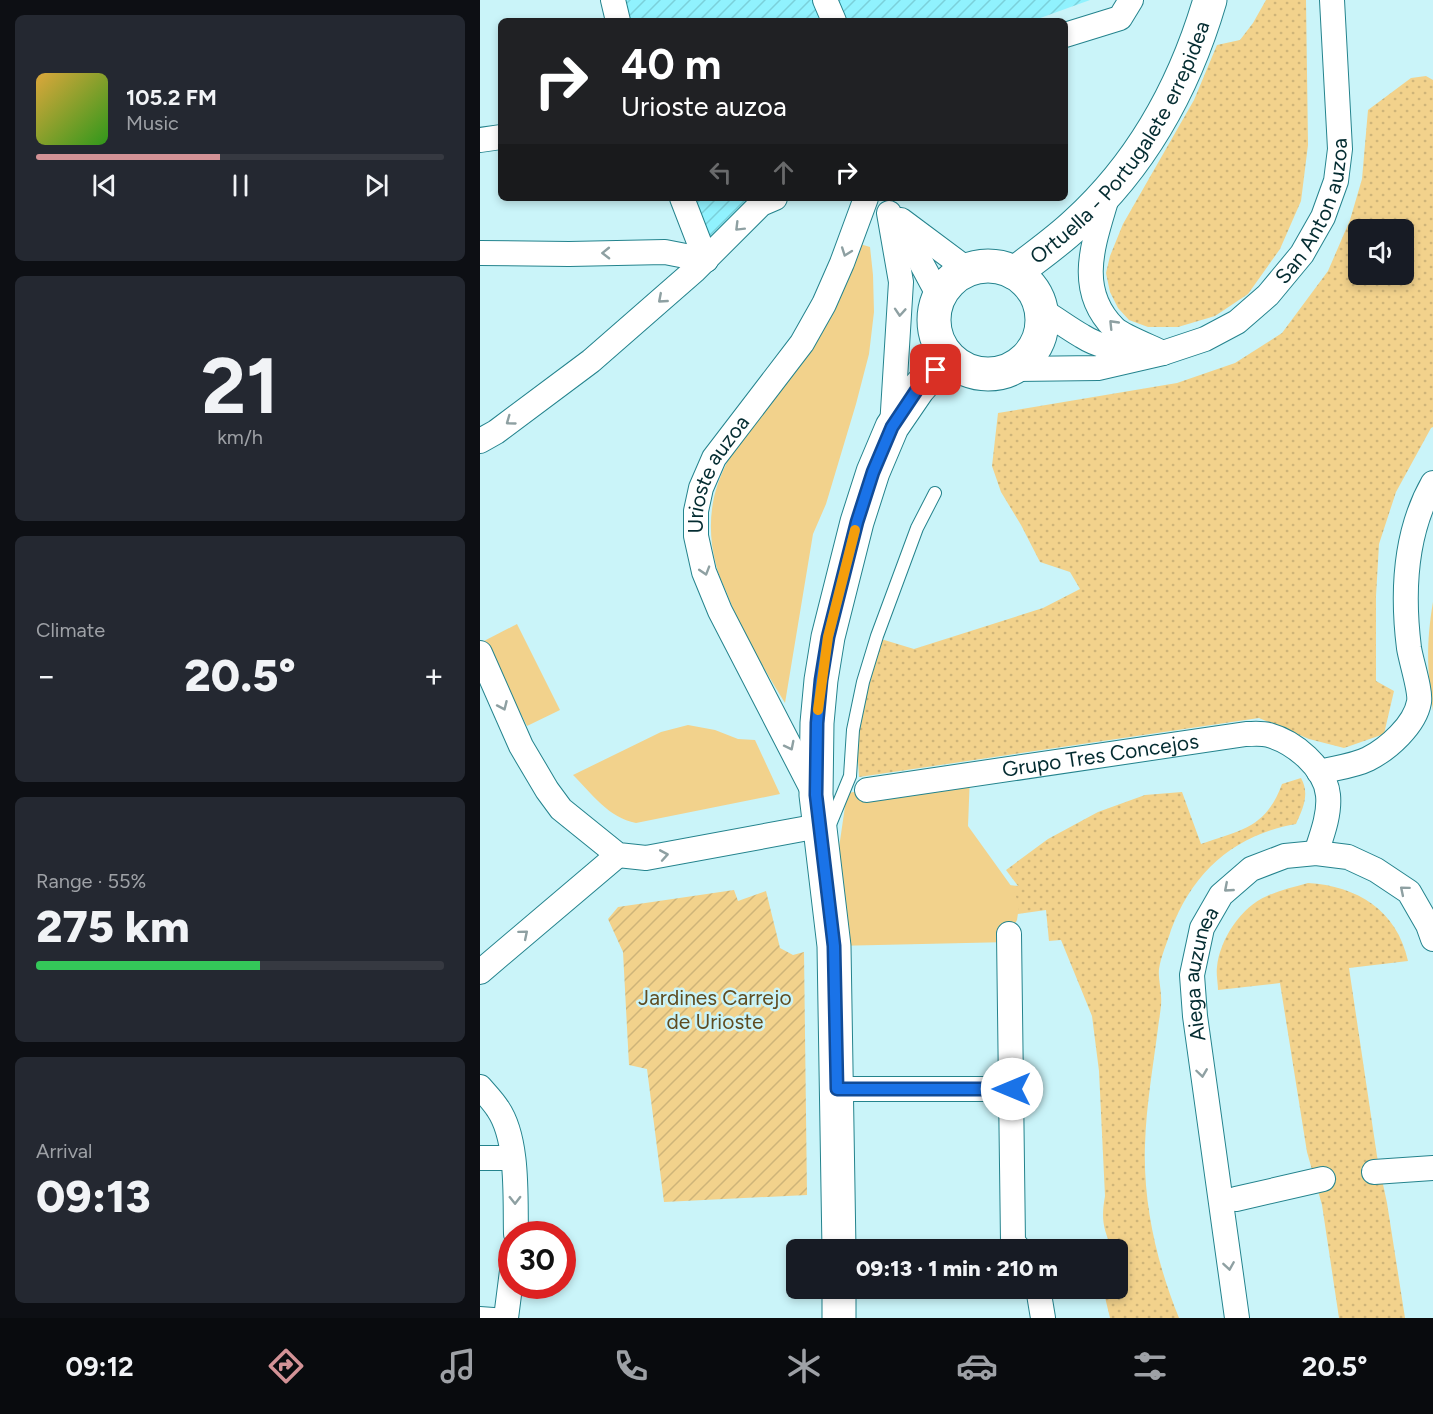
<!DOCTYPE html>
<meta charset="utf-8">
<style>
:root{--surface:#171b24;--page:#242831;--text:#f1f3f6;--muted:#9ea1a6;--line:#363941;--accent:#d39296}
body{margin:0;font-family:Figtree,sans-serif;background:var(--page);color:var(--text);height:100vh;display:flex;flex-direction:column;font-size:22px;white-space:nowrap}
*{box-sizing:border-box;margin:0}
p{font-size:20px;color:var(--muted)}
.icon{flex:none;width:33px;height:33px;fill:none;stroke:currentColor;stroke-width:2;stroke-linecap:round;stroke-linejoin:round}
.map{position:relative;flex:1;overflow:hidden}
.details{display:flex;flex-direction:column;gap:15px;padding:15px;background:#0d0f14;width:480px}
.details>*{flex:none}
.banner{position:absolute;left:18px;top:18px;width:570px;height:183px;border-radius:9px;box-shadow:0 3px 9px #0003;background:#202124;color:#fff;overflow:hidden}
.controls{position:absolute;left:868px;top:219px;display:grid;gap:12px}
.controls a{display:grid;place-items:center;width:66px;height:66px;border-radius:9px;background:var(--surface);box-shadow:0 3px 9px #0003;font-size:30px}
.speed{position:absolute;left:18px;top:1221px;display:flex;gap:12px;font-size:30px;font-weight:700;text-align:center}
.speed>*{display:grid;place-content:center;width:78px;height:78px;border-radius:50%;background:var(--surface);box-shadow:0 3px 9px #0003;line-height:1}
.speed .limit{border:9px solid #d22;background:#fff;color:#111}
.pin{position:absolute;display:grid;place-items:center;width:51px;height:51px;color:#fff;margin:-26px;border-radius:12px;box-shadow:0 3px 9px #0006}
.me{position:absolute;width:66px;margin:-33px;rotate:270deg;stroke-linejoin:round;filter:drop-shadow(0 0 4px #0008)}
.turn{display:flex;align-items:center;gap:21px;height:126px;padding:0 24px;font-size:27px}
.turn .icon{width:78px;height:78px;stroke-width:2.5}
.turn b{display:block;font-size:42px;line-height:51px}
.lanes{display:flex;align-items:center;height:57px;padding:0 24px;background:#0003;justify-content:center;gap:30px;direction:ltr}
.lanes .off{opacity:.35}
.big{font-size:45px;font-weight:800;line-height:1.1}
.details .card{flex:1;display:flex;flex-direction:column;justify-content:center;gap:9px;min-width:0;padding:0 21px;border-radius:9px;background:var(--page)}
.details .dial{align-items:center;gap:0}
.dial b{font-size:78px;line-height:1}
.song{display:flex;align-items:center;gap:18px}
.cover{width:72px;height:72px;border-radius:9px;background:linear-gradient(135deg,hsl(40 70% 55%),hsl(110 70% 35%))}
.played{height:6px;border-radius:3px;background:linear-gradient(90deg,var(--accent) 45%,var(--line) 45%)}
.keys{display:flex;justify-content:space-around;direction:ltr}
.heat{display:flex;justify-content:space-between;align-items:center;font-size:33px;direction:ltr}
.charge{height:9px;border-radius:4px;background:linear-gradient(90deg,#34c759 55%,var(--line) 0)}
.trip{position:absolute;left:306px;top:1239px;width:342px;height:60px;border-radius:9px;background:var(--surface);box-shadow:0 3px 9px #0003;font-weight:800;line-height:60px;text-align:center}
.tab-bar{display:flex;height:96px;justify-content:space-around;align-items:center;background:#090b0e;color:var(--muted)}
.tab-bar .icon{width:42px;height:42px}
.tab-bar .on{color:var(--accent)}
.tab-bar b{font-size:27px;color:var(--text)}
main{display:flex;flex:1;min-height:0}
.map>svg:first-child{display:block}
.industrial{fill:url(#industrial-furrows)}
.grass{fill:url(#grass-dots);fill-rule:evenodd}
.park{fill:#f2d28c}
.garden{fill:url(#garden-furrows)}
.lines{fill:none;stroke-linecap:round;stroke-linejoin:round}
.lane-casing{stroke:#24838d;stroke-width:14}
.street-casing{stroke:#24838d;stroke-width:26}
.secondary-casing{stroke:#24838d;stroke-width:35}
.lane{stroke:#fff;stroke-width:12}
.street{stroke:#fff;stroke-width:24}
.secondary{stroke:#fff;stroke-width:33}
.oneway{stroke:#8ea0a2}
.route-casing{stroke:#114b97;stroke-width:15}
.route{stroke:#1a73e8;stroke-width:10}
.slow{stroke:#f59e0b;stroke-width:10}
.labels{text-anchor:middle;stroke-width:5;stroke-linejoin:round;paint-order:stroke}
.street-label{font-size:21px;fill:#042c31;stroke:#caf4f9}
.park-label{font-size:21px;fill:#5f4c20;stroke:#caf4f9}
</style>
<main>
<section class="details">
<div class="card">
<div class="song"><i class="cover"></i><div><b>105.2 FM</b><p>Music</p></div></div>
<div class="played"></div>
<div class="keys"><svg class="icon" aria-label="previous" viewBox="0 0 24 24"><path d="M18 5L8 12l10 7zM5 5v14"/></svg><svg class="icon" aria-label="pause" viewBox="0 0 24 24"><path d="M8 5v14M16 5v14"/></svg><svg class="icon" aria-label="next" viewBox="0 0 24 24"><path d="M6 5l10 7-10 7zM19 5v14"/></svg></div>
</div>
<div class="card dial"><b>21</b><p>km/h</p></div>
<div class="card"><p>Climate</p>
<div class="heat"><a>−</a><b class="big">20.5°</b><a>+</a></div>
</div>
<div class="card"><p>Range · 55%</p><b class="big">275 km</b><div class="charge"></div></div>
<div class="card"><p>Arrival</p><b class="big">09:13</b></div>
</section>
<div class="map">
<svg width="953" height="1318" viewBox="0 0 953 1318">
<defs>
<pattern id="industrial-furrows" width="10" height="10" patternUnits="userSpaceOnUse" patternTransform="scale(1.5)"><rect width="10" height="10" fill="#90f2fe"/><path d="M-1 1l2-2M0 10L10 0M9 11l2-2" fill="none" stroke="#7bd0da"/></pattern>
<pattern id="grass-dots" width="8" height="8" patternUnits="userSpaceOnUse" patternTransform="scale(1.5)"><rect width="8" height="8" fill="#f2d28c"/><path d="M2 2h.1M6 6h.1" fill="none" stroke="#ceb479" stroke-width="1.8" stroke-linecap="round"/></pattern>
<pattern id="garden-furrows" width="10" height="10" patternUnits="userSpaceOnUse" patternTransform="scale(1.5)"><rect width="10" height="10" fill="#f2d28c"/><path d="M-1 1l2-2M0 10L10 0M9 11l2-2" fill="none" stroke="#ceb479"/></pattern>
</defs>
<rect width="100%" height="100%" fill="#caf4f9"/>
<g class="industrial">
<polygon points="137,0 610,0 552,21 145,21"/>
<polygon points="212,198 280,198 228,241"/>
</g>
<g class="grass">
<polygon points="786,0 826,0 828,145 821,201 800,249 768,294 735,316 698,327 668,327 649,320 638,308 630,292 626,273 630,256 643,224 714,100 737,45 760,40 773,23"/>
<path d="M946,76L953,80V427L951,428L916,492L899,544L896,596V681L914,691L904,734L864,748L829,739L779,718L379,777L377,745L383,707L401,639L434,649L563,608L600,589L590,572L560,562L541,525L521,492L512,466L518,413L697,383L755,363L802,333L848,271L870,220L882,179L888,110L931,78ZM879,230H924V274H879Z"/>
<path d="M821,778C830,794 823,808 816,824C754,835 713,872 691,930C687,943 681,956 679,969C678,978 681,988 681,996C682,1007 679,1018 678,1028C673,1067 666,1106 665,1145C663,1204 677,1264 699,1318H630L623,1289L638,1288V1250L632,1249C623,1228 621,1219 625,1196L619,1071L612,1016L581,940L569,941L566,910L523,916L502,882L538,886L526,870L568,839L618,812L665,795L702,792L721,844C761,830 786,828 802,784Z"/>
<path d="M828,883C877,886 917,910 928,961L869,968L897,1156L907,1203L925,1318H859L842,1205L827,1152L800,983L738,990C738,983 736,974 737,967C740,939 761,907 787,896C800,890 814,887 828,883Z"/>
</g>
<g class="park">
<path d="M380,244L390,247L393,275L394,312L389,354L376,404L346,504L333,534L305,703C283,667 261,631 246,591C242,582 238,574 236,565C211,467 283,419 333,347C355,316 368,280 380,244Z"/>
<path d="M953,602V711C947,670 946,643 953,602Z"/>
<polygon points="37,624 80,710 47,726 4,641"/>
<path d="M208,725L235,730L258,739L275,740L300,794L156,823C129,818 112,794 93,775L181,732Z"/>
<polygon points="490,775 488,826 534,890 539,906 537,920 529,934 530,942 354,946 356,868 367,793"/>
</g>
<polygon class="garden" points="254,890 258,901 286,891 300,948 313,955 324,952 327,1195 184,1202 167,1069 149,1065 143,952 128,919 138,907"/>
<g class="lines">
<defs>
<g id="lane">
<polyline points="349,827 370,776 373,730 383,682 397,636 437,528 455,493"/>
<polyline points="0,1313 27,1315"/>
</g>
<g id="street">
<polyline points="133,0 138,21"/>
<polyline points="345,0 354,21"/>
<polyline points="585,35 640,18 651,0"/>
<polyline points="0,140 21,137"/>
<path d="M628,194C615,240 594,288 634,328C642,336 671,347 683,353"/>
<polyline points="202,198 226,260"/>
<polyline points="409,213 421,282 412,427"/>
<polyline points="421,220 488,270"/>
<polyline points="415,224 425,241 438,257 459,296"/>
<polyline points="0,253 89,254 185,252 226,260"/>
<path d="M561,310C575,318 588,328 602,336C619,347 642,351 663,352"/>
<path id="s1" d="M530,369L618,368L683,353L725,339L757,322L788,295L822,254L843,217L856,181L860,149L852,0"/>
<polyline points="0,441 16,432 111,361 214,271 281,204 295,198"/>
<polyline points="0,653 41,746 67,790 81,809 138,855 166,858 339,826"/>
<path d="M839,772C855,768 874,766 888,759C908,749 935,725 939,702C941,691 931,661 929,648C922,592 925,532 953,483"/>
<path id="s2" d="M387,790L766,734C773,734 782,733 789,735C814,742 845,767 848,795C850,814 842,835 836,853"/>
<path id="s3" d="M334,793L240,611L224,572L216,536V511L221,488L234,458L322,343L344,304L362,263L386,198"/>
<polyline points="529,934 533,1242 540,1250"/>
<polyline points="0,972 138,855"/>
<path d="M0,1087C6,1094 13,1101 18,1109C39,1140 35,1199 36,1234"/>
<polyline points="357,1089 532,1089"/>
<polyline points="0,1158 32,1158"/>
<polyline points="894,1172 953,1168"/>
<polyline points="756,1199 843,1179"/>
<polyline points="558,1288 563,1318"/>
<polyline points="26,1318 32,1271"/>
<path id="s4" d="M757,1318L715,1016L712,975L722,928L741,895L771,869L805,856L836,853L868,857L896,870L929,892L948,925L953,939"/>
</g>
<g id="secondary">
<circle cx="508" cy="320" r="54"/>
<path id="s5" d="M535,273C555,257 577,242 596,224C662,164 705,85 730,0"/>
<polyline points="359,1250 354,946 336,795 337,723 341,680 348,637 377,522 393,472 412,427 438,389 467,356"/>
<polyline points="359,1288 359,1318"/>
</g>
</defs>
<use href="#lane" class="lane-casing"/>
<use href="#street" class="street-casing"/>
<use href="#secondary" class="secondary-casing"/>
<use href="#lane" class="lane"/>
<use href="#street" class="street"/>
<use href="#secondary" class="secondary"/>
</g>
<defs><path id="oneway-chevron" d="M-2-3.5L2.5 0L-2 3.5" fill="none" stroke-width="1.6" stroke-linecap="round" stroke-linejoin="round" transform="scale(1.5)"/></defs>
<g class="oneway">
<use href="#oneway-chevron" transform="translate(259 227) rotate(135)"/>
<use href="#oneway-chevron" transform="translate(366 252) rotate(110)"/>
<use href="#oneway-chevron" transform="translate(126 253) rotate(179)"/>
<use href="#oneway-chevron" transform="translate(182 299) rotate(139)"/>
<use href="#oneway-chevron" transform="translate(420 312) rotate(94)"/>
<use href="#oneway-chevron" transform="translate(633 324) rotate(-134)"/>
<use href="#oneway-chevron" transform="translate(30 421) rotate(144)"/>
<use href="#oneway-chevron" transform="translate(225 571) rotate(73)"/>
<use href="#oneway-chevron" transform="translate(23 706) rotate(66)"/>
<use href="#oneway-chevron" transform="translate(310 746) rotate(63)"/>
<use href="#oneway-chevron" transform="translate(184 855) rotate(-10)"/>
<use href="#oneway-chevron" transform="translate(748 888) rotate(139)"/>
<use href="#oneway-chevron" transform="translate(924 890) rotate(-140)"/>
<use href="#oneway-chevron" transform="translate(44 934) rotate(-40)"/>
<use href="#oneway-chevron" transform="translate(722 1073) rotate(82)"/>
<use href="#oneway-chevron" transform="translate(35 1200) rotate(89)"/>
<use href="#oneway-chevron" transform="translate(749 1266) rotate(81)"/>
</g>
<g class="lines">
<defs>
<polyline id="route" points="456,370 438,388 412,427 393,472 377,522 348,637 341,680 337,723 336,795 354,946 357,1089 532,1089"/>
</defs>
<use href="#route" class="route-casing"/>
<use href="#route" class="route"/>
<polyline class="slow" points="338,710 348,637 375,530"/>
</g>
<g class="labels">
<g class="street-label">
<text dy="7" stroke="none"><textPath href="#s5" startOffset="171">Ortuella - Portugalete errepidea</textPath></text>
<text dy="7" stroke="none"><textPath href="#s1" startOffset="374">San Anton auzoa</textPath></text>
<text dy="7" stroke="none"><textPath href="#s3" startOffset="351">Urioste auzoa</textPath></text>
<text dy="7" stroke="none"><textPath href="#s2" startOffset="236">Grupo Tres Concejos</textPath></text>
<text dy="7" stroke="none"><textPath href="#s4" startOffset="348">Aiega auzunea</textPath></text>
</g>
<g class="park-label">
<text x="235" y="1005">Jardines Carrejo<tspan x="235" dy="24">de Urioste</tspan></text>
</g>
</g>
</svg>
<div class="controls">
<a><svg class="icon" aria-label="sound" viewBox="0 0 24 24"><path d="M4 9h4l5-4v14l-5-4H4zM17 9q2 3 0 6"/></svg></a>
</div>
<div class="speed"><div class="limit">30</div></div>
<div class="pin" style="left:456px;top:370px;background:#d93025"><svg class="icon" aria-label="arrive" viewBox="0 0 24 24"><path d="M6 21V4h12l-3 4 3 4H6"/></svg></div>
<svg class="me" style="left:532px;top:1089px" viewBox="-20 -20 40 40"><circle r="19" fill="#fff"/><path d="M0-13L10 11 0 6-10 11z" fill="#1a73e8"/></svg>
<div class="trip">09:13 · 1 min · 210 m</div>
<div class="banner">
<div class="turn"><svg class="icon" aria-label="right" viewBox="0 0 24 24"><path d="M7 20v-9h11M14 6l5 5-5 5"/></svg><div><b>40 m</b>Urioste auzoa</div></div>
<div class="lanes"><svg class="icon off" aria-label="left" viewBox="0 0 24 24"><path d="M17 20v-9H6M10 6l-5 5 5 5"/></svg><svg class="icon off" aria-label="ahead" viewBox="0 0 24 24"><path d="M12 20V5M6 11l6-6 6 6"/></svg><svg class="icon" aria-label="right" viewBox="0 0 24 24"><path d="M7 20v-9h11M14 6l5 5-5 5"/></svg></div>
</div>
</div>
</main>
<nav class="tab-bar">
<b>09:12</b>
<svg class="icon on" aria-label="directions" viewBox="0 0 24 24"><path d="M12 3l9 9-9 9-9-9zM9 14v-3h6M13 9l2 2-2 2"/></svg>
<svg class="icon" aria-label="music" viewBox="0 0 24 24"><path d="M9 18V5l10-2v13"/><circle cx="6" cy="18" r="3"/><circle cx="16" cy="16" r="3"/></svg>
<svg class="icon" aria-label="phone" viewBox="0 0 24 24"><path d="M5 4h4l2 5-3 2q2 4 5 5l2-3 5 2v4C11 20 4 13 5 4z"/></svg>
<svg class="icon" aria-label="climate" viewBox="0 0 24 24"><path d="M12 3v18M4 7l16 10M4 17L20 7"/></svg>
<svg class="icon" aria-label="car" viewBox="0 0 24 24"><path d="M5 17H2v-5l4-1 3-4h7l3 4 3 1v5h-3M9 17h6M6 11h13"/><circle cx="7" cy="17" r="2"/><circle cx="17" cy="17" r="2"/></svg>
<svg class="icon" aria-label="filters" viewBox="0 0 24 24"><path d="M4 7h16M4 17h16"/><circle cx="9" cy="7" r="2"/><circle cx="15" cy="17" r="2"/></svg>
<b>20.5°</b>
</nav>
